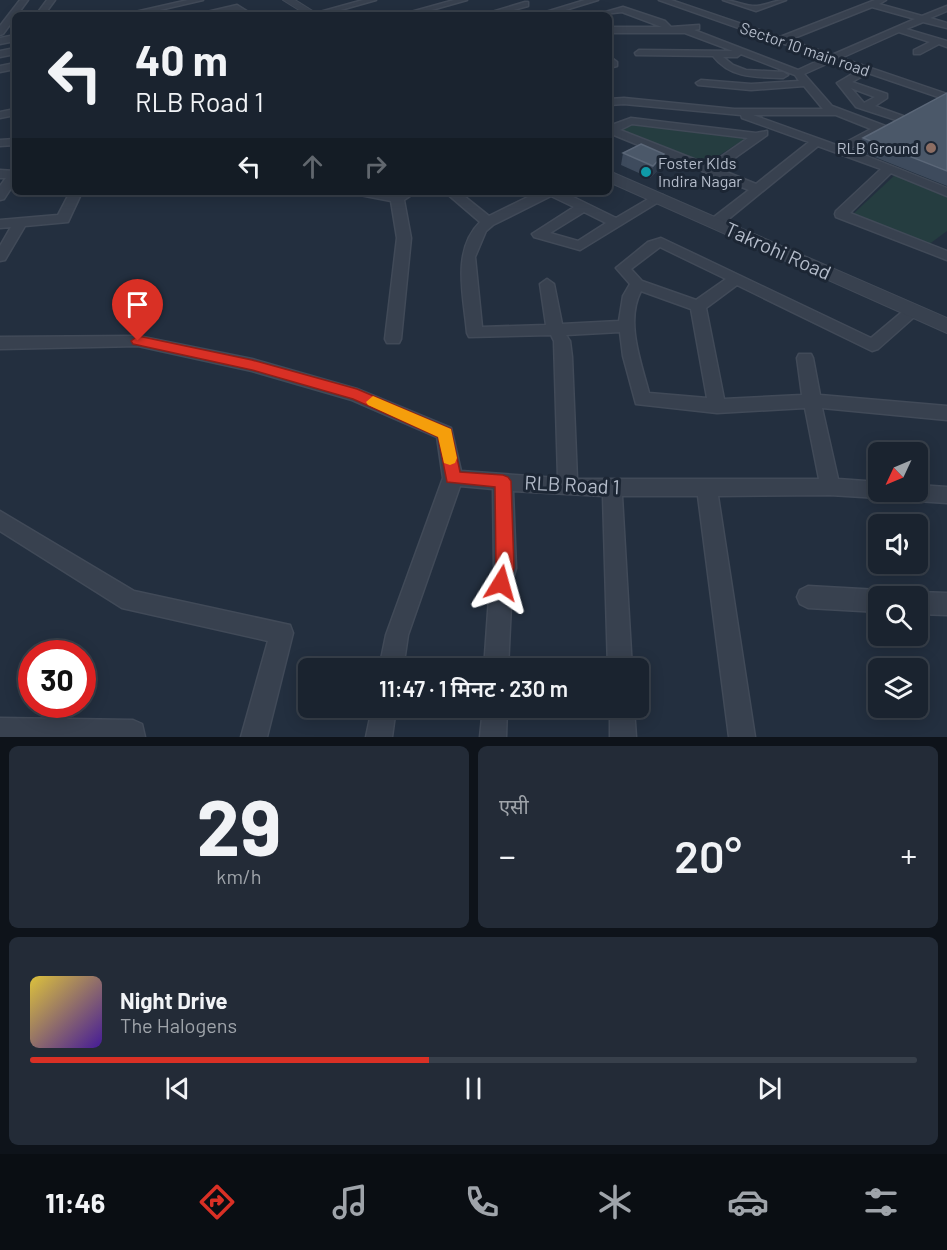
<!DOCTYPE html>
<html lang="hi">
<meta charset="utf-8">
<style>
:root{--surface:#1a232f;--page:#232b37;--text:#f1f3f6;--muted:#9fa4aa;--line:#38404b;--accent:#d93025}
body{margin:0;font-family:Barlow,"Noto Sans Devanagari",sans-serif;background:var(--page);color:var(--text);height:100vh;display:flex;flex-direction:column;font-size:22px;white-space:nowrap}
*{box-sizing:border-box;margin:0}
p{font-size:20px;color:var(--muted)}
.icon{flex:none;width:33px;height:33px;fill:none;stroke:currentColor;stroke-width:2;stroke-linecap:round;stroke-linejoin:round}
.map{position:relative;height:737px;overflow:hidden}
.details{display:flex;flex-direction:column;gap:9px;padding:9px;background:#0e131a;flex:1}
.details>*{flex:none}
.banner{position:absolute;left:12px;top:12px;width:600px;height:183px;border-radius:9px;box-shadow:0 3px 15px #0003,0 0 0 2px var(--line);background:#1a232f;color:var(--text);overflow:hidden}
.needle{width:39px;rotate:226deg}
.controls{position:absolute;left:868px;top:442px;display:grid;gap:12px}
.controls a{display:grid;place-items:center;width:60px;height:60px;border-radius:9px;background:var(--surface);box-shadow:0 3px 15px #0003,0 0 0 2px var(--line);font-size:30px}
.speed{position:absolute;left:18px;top:640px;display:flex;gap:12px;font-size:30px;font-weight:700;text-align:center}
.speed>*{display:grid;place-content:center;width:78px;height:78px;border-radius:50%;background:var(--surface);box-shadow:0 3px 15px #0003,0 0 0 2px var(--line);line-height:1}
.speed .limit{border:9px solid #d22;background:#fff;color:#111}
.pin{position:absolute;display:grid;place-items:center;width:51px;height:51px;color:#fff;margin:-62px -26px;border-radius:50% 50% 50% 0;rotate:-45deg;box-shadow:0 0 6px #0007}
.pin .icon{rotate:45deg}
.me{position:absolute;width:66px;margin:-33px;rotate:8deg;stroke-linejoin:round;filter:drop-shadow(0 0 4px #0008)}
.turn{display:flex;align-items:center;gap:21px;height:126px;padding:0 24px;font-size:27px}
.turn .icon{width:78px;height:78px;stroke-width:2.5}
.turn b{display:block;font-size:42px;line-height:51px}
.lanes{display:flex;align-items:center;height:57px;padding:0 24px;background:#0003;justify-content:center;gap:30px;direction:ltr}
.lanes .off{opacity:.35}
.big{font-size:45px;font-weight:600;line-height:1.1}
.details .tile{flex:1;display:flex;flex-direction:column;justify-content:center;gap:9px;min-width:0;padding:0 21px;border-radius:9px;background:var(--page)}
.details .dial{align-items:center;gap:0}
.dial b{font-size:78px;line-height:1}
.song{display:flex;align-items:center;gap:18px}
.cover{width:72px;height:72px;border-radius:9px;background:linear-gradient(135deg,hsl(50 70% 55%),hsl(260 70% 35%))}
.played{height:6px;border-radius:3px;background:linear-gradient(90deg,var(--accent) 45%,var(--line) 45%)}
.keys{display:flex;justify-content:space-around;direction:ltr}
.heat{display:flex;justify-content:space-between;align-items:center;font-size:33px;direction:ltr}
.details .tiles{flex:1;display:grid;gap:9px;grid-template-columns:1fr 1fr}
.tile:last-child{grid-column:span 2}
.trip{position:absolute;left:298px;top:658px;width:351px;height:60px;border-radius:9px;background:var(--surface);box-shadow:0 3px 15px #0003,0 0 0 2px var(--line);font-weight:600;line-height:60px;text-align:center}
.tabs{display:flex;height:96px;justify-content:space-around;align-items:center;background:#0a0e13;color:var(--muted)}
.tabs .icon{width:42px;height:42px}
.tabs .selected{color:var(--accent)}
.tabs b{font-size:27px;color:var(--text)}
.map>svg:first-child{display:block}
.green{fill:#253d40}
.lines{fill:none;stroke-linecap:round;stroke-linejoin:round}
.minor-casing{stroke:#414a58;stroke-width:3}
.tertiary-casing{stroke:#414a58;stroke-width:2}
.minor{fill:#38414f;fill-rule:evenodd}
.tertiary{fill:#38414f;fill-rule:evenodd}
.wall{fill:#3e4b5d}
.shaded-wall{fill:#2e3b4c}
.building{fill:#4b5869;stroke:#5b6778;stroke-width:1.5}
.route{fill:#d93025;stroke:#8d1f18;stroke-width:1.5}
.slow{fill:#f59e0b}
.education-dot{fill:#8d6e63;stroke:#1c2634;stroke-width:2}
.culture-dot{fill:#0f9aa8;stroke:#1c2634;stroke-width:2}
.labels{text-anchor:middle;stroke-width:6;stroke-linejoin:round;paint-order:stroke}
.far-street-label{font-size:16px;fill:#b4bcca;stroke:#1c2634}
.far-poi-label{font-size:16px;fill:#b4bcca;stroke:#1c2634;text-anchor:end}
.street-label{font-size:20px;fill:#b4bcca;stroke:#1c2634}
</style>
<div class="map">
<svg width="947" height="737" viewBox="0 0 947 737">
<rect width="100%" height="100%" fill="#232f3f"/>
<g class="green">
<polygon points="635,124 748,137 704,165 620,130"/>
<polygon points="895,175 947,197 947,231 928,245 852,215"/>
</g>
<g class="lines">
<defs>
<g id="minor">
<polygon points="20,0 28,0 3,34 0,35 0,26"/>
<polygon points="47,0 55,0 44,15 36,15"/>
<polygon points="188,0 203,0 138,15 122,15"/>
<polygon points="363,0 376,0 323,15 309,15"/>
<polygon points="454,0 467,0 414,15 400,15"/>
<polygon points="585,0 598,0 549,15 536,15"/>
<path d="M659,0H671L780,37L875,0H886L879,4L922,16L947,6V11L930,18L947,23V28L923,22L906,29L947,41V47L939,44L920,54H914V50L930,42L899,32L841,58L947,94V100L868,73L852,82L887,94V98L875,106L903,116L904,118L899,121L856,107L837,83L859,70L833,61L804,74L832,106L888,127L849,149L947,188V196L891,173L850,213L947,251V260L836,217L835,214L836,211L881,169L818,146L720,226H710L708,223L710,220L749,190L609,133V126L631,118L756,133L767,131V135L719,169L756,184L809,142L742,118L741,115L624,104L609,105V99L624,98L734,109H823L804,86L751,90L698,85L696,83L701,80L751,84L799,81L795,75L741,54L737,57H723L733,65L746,70L783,72L788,75L783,78C757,77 731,79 713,56L636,55L635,53L639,50L733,51L685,33H609V27H662L622,12L595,15L623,7L665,21L671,27L699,25V29L694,30L798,70L824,58ZM872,7L915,19L832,55L789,40ZM851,88L875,97L864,103ZM753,115H836L871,129L839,146ZM632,124L748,138L709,165L620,130Z"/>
<path d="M723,0C734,0 747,7 757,6C767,5 775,0 786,0L756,11Z"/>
<polygon points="525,2 528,2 528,6 495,15 482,15"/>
<polygon points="237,5 253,15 244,15 236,10 210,15 194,15"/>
<polygon points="15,35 15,41 0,44 0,38"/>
<polygon points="15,48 15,54 0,57 0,51"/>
<polygon points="609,56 617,62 617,66 609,68"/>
<polygon points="15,63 15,69 0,72 0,66"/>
<polygon points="15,109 15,115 0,118 0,112"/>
<polygon points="15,139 15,145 0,146 0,140"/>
<polygon points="0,170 15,171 15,182 4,199 0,200 0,186 6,178 0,178"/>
<polygon points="70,192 82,192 68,222 25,226 5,260 0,261 0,246 11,227 0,228 0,220 58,215"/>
<polygon points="358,192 396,194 416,192 404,200 411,238 401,339 399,343 387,343 385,339 397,238 391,201 360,195"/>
<path d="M445,192H459L489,216L538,192H563L616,218L655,195H663L665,198L580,250L534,237L532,234L574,207L551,196L493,225L486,231L475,257L482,327L546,325L540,284L547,279L554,284L562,324L619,321L623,296L630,284L616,268L648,242L661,238L871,338L908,307L913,306L921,311L878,349L872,351L737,285L706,308L724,399L802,395L797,358L799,354H811L813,358L820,395L947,406V420L822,408L838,479L879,482V492H888L886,496L879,498L830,495L718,496L755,737H729L698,496H622L632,669H608L603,496L513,491L516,568L512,583L508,669H484L490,583L494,568L493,489L460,486L408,635L403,669H379L386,635L443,478L437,437L352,400L252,371L138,346L0,349V337L138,336L252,359L357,389L451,428L461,471L558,478L554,341L551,335L469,337L467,333C464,297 451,251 480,222ZM584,212L606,223L578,241L550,233ZM660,247L726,279L696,300L642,281L631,269ZM641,291L691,309L707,398L649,393C641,362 625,321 641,291ZM620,332L623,356L636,404L717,413L805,408L819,479H577L572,357L570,341L566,335Z"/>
<polygon points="918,485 947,487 947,503 902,500 895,498 892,492 918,492"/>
<polygon points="0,511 134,591 290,625 293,633 267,737 241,737 268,641 122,608 0,531"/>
<polygon points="808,586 879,590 887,594 888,597 879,597 879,612 808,608 800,604 797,597 800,590"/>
<polygon points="918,592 947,593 947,615 918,614 918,597 910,597"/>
<polygon points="372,708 396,708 392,737 366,737"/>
<polygon points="483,708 507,708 506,737 480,737"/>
<polygon points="610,708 634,708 636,737 610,737"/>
<polygon points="0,718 133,720 142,724 145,737 0,737"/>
</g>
<g id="tertiary">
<polygon points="283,0 295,0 319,15 307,15"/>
<polygon points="609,171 947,318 947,333 609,182"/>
</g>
</defs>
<use href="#minor" class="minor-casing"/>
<use href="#tertiary" class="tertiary-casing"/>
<use href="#minor" class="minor"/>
<use href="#tertiary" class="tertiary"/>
</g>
<g class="wall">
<polygon points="947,93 947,186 857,150 863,138"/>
<polygon points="623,153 662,166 650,178 621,165"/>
</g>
<polygon class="shaded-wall" points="664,154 662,166 650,178 653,166"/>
<g class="building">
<polygon points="947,93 947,171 863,138"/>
<polygon points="641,144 664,154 653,166 623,153"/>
</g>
<polygon class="route" points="138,336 252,360 357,389 451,429 460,472 503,475 508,477 511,481 514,568 507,589 501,592 494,589 492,583 496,568 495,487 447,482 438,437 353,399 252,370 133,344 131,341"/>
<polygon class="slow" points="373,396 451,429 457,458 455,463 450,465 444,463 438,437 368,405 366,402"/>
<circle class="education-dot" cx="931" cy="148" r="6"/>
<circle class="culture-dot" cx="646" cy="172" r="6"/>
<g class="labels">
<g class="far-street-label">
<text transform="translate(805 49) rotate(19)" y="6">Sector 10 main road</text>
</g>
<g class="far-poi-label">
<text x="919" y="154">RLB Ground</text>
<text x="658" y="169" text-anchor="start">Foster KIds<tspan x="658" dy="18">Indira Nagar</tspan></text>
</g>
<g class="street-label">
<text transform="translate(778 251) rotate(24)" y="7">Takrohi Road</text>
<text transform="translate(572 485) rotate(3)" y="7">RLB Road 1</text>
</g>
</g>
</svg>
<div class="controls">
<a><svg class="needle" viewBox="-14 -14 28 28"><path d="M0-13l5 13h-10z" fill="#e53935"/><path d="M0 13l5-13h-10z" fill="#9fa4aa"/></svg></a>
<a><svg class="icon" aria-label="sound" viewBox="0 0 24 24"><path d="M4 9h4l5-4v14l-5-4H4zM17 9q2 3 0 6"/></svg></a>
<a><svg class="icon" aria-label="search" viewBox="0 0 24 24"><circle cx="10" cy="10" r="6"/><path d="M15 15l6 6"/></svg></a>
<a><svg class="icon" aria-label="layers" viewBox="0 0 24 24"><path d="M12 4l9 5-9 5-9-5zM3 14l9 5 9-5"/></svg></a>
</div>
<div class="speed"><div class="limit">30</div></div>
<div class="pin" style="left:138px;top:341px;background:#d93025"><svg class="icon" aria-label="arrive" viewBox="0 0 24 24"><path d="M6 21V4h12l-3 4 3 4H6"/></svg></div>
<svg class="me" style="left:501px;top:583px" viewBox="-20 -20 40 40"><path d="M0-17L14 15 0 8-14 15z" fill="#d93025" stroke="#fff" stroke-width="4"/></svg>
<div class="trip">11:47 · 1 मिनट · 230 m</div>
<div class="banner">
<div class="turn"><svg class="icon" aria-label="left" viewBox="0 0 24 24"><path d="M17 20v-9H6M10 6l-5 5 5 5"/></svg><div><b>40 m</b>RLB Road 1</div></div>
<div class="lanes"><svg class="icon" aria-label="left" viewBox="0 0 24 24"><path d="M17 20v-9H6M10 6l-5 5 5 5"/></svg><svg class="icon off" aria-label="ahead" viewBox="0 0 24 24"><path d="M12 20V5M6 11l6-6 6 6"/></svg><svg class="icon off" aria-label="right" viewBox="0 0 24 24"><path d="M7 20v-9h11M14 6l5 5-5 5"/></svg></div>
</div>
</div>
<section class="details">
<div class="tiles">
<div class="tile dial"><b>29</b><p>km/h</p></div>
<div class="tile"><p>एसी</p>
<div class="heat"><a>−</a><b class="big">20°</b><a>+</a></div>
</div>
<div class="tile">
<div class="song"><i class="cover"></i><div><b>Night Drive</b><p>The Halogens</p></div></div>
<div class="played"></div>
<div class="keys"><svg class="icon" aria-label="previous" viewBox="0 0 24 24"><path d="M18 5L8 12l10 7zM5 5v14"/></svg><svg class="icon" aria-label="pause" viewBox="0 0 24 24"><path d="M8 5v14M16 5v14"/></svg><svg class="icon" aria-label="next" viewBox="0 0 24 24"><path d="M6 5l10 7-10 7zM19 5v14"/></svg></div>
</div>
</div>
</section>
<nav class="tabs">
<b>11:46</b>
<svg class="icon selected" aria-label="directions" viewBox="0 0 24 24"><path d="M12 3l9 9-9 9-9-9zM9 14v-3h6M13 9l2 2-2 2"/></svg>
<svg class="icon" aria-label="music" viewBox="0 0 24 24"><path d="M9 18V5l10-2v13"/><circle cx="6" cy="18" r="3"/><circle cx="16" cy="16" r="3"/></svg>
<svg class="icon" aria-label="phone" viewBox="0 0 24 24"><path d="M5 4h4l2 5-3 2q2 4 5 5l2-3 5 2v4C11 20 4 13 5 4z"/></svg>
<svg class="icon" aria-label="climate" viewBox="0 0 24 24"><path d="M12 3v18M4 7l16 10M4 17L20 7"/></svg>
<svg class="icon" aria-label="car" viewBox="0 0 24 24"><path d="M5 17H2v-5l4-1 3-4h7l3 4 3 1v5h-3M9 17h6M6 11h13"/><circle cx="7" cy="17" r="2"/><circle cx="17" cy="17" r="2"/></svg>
<svg class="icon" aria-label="filters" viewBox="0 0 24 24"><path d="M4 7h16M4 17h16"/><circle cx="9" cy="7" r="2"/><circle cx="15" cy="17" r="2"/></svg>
</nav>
